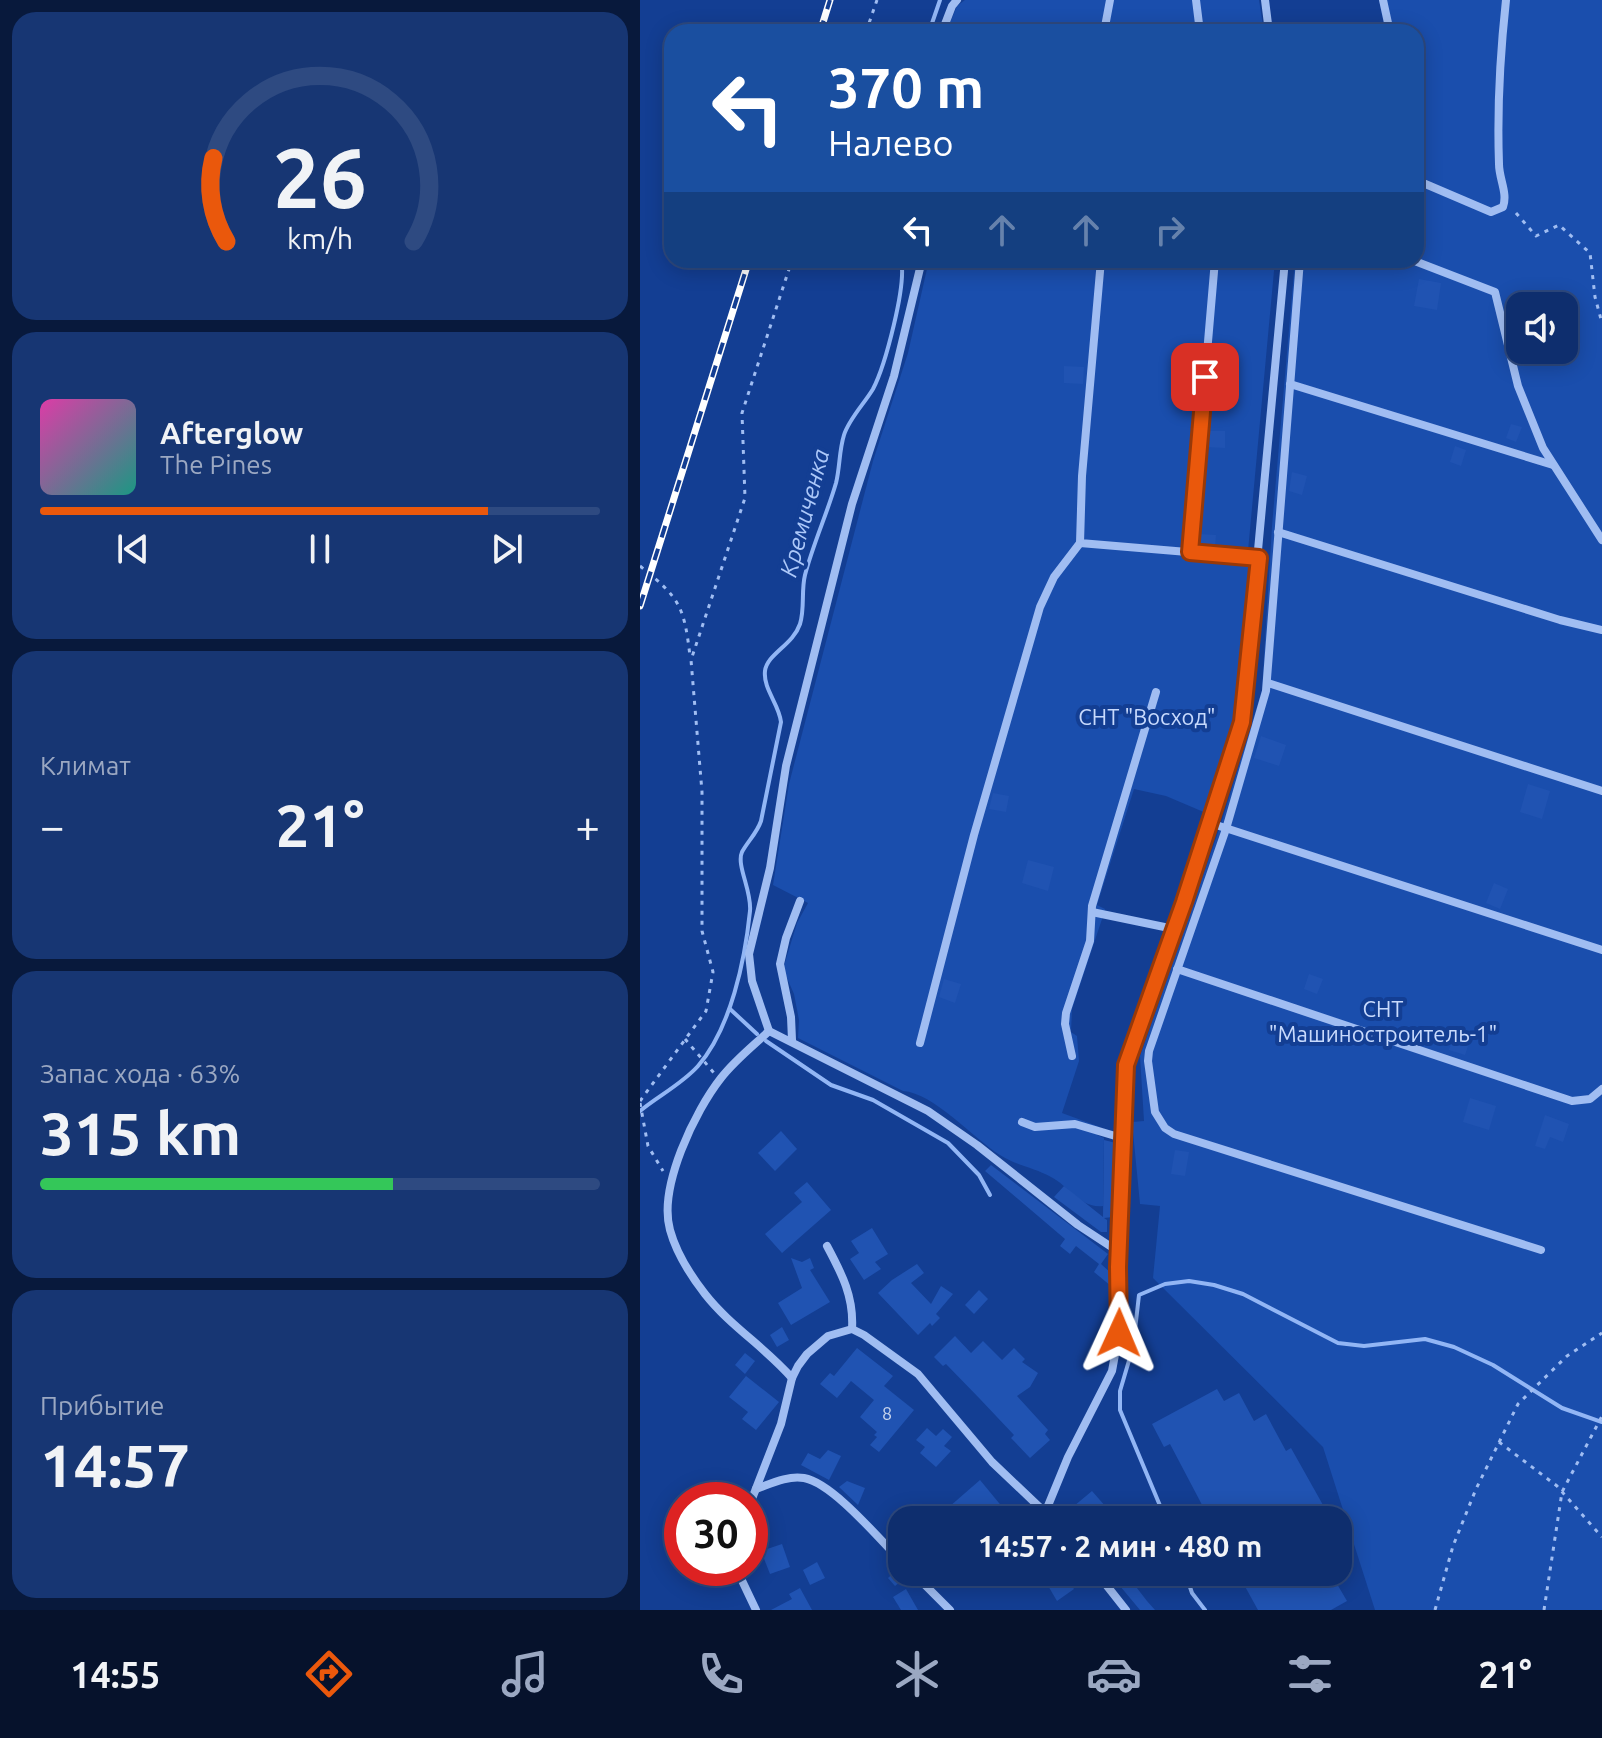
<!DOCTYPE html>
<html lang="ru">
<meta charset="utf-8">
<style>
:root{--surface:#0e2e6e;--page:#173673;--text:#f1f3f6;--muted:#9ba8c2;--line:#2e4a81;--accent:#ea580c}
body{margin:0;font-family:Ubuntu,sans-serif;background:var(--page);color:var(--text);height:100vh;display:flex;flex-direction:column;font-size:30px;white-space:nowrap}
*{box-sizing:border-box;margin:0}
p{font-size:26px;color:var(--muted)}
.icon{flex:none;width:44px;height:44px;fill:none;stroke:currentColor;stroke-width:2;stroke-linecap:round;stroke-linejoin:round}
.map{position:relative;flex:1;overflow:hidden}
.side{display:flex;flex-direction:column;gap:12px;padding:12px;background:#08193c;width:640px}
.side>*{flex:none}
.hud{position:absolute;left:24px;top:24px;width:760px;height:244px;border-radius:24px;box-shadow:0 4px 20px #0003,0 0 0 2px var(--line);background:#1a4fa0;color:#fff;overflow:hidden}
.fabs{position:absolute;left:866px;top:292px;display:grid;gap:16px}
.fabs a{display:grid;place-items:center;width:72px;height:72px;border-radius:16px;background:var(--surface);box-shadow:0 4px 20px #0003,0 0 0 2px var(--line);font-size:40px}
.speed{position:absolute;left:24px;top:1482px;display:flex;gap:16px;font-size:40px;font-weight:700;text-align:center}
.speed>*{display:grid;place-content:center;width:104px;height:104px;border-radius:50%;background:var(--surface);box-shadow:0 4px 20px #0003,0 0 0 2px var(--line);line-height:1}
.speed .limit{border:12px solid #d22;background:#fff;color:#111}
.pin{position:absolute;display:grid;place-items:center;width:68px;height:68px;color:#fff;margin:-34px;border-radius:16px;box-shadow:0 4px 12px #0006}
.me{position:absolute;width:88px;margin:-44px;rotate:1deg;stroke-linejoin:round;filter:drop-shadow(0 0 6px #0008)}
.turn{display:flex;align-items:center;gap:28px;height:168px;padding:0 32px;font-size:36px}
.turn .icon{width:104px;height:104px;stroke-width:2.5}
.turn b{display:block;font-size:56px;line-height:68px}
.lanes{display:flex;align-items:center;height:76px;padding:0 32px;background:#0003;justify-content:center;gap:40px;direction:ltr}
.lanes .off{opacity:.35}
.big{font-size:60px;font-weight:700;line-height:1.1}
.side .tile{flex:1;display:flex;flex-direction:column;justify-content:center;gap:12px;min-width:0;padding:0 28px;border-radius:24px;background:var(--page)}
.side .dial{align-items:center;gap:0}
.dial svg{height:208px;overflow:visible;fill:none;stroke:var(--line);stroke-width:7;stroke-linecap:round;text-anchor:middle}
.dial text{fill:var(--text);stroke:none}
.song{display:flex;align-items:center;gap:24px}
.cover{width:96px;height:96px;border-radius:12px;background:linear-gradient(135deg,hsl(320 70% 55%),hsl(170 70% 35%))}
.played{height:8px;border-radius:4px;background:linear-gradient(90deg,var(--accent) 80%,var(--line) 80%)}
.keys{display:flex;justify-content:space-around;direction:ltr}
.heat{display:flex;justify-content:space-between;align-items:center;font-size:44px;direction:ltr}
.charge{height:12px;border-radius:6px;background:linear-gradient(90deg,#34c759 63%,var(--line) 0)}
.trip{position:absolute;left:248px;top:1506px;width:464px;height:80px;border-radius:24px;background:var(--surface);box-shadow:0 4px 20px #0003,0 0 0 2px var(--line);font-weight:700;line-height:80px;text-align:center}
.dock{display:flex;height:128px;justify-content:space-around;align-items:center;background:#06122c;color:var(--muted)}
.dock .icon{width:56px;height:56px}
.dock .current{color:var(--accent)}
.dock b{font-size:36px;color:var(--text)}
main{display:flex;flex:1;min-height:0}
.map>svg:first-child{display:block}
.green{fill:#1a4ead;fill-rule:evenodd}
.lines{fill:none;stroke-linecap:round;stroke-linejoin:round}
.stream{stroke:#92b6f5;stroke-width:4}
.building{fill:#2053b2}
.path{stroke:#a0bdf2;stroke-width:3;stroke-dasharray:4 6;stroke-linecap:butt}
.street{stroke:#a0bdf2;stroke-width:8}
.rail-casing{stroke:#fff;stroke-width:7}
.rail{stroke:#133e93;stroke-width:4;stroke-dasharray:12;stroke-linecap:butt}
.route-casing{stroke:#983908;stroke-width:20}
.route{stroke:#ea580c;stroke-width:14}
.labels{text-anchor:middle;stroke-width:8;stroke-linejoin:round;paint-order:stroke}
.number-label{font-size:18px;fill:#c7d4ec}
.park-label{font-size:22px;fill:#c8dafd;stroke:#133e93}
.water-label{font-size:24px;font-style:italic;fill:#acc8f9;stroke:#133e93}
</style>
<main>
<section class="side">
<div class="tile dial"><svg viewBox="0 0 100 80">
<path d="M14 69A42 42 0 1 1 86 69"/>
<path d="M14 69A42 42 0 0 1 9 37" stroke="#ea580c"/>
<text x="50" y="56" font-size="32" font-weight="700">26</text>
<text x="50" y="72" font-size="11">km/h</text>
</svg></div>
<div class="tile">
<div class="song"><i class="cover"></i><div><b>Afterglow</b><p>The Pines</p></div></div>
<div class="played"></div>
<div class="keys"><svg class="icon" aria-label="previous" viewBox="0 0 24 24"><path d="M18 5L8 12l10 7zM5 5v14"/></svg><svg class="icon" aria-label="pause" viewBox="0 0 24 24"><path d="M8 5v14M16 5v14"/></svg><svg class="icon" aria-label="next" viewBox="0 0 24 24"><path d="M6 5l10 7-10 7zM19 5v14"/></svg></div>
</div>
<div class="tile"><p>Климат</p>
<div class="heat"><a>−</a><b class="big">21°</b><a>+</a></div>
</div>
<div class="tile"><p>Запас хода · 63%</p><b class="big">315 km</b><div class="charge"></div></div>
<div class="tile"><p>Прибытие</p><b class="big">14:57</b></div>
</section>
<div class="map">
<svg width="962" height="1610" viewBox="0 0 962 1610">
<rect width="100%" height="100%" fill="#133e93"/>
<g class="green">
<polygon points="325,0 619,0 624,32 306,32 317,6"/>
<path d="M739,0H962V1610H735L683,1447L513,1278L520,1206L500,1204L492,1122L504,1121L500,1056L581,824L622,690L632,526L655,260H776V32H682L683,27L744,25ZM880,306H924V350H880Z"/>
<path d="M289,260H635L608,551L610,569L596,715L566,813L526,796L494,789L457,905L465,909L462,919L432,1009L431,1032L437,1036L439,1061L422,1113L460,1127L457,1135L464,1138L463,1206C441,1209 429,1186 411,1177C395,1168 375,1165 360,1155C334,1139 294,1093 263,1091L158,1038L159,1020L154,994L143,969L157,923L168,903L133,885L149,784L233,461L268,353Z"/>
</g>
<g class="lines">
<g class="stream">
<polyline points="289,32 300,0"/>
<polyline points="90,1009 117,1034"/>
<polyline points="126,1041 191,1085 233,1100 308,1143 339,1175 350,1195"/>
<path d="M0,1111C18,1096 42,1084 58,1066C91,1028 105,960 110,911C112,891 96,865 102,852C108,841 117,833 121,821L141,722C139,704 123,689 125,671C127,654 153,645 160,624C165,608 161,591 165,575C173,544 187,514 196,483C200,467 199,451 204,435C209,419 224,404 233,389C245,366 267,285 261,260"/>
<polyline points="526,1520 480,1410 480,1391 493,1347 499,1295 525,1284 549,1281 574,1285 603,1294 698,1343 724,1346 785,1339 814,1347 853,1365 922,1408 962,1422"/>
<polyline points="545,1572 552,1593 565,1610"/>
</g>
</g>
<g class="building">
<polygon points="779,279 801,283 797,310 774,306"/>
<polygon points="424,366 444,367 443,384 424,383"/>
<polygon points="871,424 882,427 876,442 866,438"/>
<polygon points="567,431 585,431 585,448 566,447"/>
<polygon points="815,446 826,450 821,466 810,462"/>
<polygon points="652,472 667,476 662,495 649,491"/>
<polygon points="559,534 576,535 575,547 558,546"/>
<polygon points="621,736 646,745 639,766 614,758"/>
<polygon points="888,784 910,791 902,819 880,812"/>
<polygon points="353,793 369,796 366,812 349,809"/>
<polygon points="388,860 414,867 408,891 382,883"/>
<polygon points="854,883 868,889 860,909 846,903"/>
<polygon points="669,974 683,979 677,994 664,989"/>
<polygon points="304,979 321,984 315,1003 299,997"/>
<polygon points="814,1034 830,1040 825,1055 809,1050"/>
<polygon points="830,1098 856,1106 849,1130 823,1122"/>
<polygon points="905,1115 929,1124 923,1142 910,1137 905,1149 895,1146"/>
<polygon points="141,1131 157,1149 135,1171 118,1153"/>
<polygon points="464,1140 476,1143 473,1217 464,1218 467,1220 467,1232 461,1232 414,1197 424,1186 463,1217"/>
<polygon points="535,1150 549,1152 545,1176 531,1174"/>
<polygon points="351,1165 468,1254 461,1264 471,1273 471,1286 454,1272 459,1264 436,1246 430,1254 420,1246 425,1239 345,1171"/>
<polygon points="167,1182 191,1210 142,1253 125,1234 162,1202 154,1193"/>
<polygon points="232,1228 248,1254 235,1262 241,1269 224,1280 210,1259 219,1253 211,1241"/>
<polygon points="151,1258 162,1262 170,1258 174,1268 170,1270 190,1302 151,1325 138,1303 162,1288"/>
<polygon points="277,1264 284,1273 271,1283 291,1304 301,1286 313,1294 296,1314 300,1318 292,1326 290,1323 278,1335 238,1293 252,1280"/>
<polygon points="339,1290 348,1299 334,1314 325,1305"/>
<polygon points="142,1327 149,1340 137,1347 130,1335"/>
<polygon points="315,1336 331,1353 343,1341 362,1360 374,1348 385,1359 382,1362 398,1373 390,1387 377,1396 408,1430 405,1434 410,1440 390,1458 371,1438 374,1435 340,1399 306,1364 303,1366 294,1357"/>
<polygon points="217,1348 253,1376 244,1386 274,1410 239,1452 230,1445 237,1437 234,1435 237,1432 220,1417 234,1400 211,1381 197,1398 180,1384 190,1373 194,1376"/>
<polygon points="105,1353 115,1361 105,1374 95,1365"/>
<polygon points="106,1376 139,1402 116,1430 102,1419 108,1412 89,1397"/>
<polygon points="577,1389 584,1401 599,1393 614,1421 626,1414 646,1451 651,1448 683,1505 656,1520 570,1520 530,1444 524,1447 512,1424"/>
<polygon points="287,1428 296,1436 303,1429 312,1437 304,1446 311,1451 296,1467 280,1453 285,1447 276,1440"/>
<polygon points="188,1450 201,1456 189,1480 161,1465 168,1453 180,1459"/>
<polygon points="340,1480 373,1520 320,1520 309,1507"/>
<polygon points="207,1481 225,1488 218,1505 199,1487"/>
<polygon points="452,1491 466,1507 462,1511 470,1520 445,1520 434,1506"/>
<polygon points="142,1544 150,1567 130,1574 121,1551"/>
<polygon points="177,1562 185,1578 170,1585 163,1570"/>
<polygon points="259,1568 265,1578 255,1586 248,1578"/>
<polygon points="400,1572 421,1572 434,1589 417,1601"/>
<polygon points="597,1572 690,1572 707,1601 691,1610 618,1610"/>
<polygon points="490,1579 507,1601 515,1610 500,1610 480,1586"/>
<polygon points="160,1588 172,1610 131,1610 152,1599 149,1594"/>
<polygon points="266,1589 278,1610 261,1610 253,1597"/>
</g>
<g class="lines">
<g class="path">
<polyline points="226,32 237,0"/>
<polyline points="876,213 896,236 919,225 950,253 955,297 962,323"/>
<path d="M0,566C40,598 44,606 50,656"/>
<polyline points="45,1039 74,1073"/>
<polyline points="0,1101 66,1011 73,972 62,931 62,792 51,660 105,498 102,413 152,260"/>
<polyline points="0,1103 8,1146 23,1171"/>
<polyline points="859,1442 917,1486 962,1537"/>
<polyline points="795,1610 813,1546 836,1489 878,1404 927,1356 962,1333"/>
<polyline points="904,1610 922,1492 962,1416"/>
</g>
<g class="street">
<polyline points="556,0 560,32"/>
<polyline points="625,0 629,32"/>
<polyline points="743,0 750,32"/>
<polyline points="302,32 312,6 317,0"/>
<polyline points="464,32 470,0"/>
<path d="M776,180L851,212L863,207C868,193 859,179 859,164C857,109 860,55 866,0"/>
<polyline points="282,260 254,376 212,504 146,766 130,868 109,954 112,981 129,1031 288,1111 337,1145 438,1225 479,1252"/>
<polyline points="461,260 442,476 440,543 619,558"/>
<polyline points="660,260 626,691 586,829 509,1051 508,1061 515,1112 525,1128 534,1134 901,1250"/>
<polyline points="772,260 855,292 878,386 903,448 962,540"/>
<polyline points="650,384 913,465"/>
<polyline points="638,532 920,620 962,630"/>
<polyline points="550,552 575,260"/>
<polyline points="628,683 962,791"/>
<polyline points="570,823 962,950"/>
<polyline points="452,912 534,929"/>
<polyline points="537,969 932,1101 950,1099 962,1089"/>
<path d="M129,1031C113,1046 95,1060 81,1078C55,1111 18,1187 30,1230C36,1252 51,1276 65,1294C90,1326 125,1347 152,1378"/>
<polyline points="152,1040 151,1017 140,964 146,938 160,901"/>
<polyline points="280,1043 334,835 400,607 414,577 440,543"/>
<polyline points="432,1056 425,1024 426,1013 450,941 452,906 516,692"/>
<polyline points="382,1122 395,1127 435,1124 482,1138"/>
<path d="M187,1246C202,1274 214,1297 212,1329"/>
<path d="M116,1489C130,1484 148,1475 164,1478C193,1483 240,1540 262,1562"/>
<polyline points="110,1504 141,1424 152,1378 158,1366 167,1354 188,1336 212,1329 224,1335 278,1374 352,1462 413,1520"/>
<polyline points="405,1513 428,1457 472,1371 479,1333 478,1267 486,1065 544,902 602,722 645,260"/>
<polyline points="96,1568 116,1610"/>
<polyline points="272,1572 310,1610"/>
<polyline points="456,1572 486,1610"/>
</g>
<defs>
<g id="rail">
<polyline points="180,32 190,0"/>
<polyline points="0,606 109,260"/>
</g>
</defs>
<use href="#rail" class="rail-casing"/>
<use href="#rail" class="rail"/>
</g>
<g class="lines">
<defs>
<polyline id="route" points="479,1333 478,1267 486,1065 544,902 602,722 619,558 550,552 565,377"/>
</defs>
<use href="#route" class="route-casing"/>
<use href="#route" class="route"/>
</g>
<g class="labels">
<g class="number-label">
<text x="247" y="1420">8</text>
</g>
<g class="park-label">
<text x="507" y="725">СНТ "Восход"</text>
<text x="743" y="1017">СНТ<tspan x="743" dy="25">"Машиностроитель-1"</tspan></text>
</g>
<g class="water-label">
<text transform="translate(165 513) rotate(-75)" y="8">Кремиченка</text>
</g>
</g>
</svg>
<div class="fabs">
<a><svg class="icon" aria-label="sound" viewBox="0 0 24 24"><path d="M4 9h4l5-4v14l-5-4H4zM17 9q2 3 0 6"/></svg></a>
</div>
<div class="speed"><div class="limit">30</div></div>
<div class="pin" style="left:565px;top:377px;background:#d93025"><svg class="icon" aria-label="arrive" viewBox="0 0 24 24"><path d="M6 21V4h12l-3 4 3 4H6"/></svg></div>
<svg class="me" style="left:479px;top:1333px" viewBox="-20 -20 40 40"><path d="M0-17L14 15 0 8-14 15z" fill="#ea580c" stroke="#fff" stroke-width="4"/></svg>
<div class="trip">14:57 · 2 мин · 480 m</div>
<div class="hud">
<div class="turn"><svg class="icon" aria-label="left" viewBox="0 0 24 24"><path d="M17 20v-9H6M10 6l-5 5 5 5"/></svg><div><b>370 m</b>Налево</div></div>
<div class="lanes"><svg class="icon" aria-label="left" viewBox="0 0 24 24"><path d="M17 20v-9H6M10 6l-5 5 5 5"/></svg><svg class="icon off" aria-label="ahead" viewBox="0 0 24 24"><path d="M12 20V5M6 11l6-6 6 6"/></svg><svg class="icon off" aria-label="ahead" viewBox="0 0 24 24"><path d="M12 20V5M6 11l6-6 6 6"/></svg><svg class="icon off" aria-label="right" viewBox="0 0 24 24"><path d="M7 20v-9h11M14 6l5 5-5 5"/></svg></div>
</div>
</div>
</main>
<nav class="dock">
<b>14:55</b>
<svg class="icon current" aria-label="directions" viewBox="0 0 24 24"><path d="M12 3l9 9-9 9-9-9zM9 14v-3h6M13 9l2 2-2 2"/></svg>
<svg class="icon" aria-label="music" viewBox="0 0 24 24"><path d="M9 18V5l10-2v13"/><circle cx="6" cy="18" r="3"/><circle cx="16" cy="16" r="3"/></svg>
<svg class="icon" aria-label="phone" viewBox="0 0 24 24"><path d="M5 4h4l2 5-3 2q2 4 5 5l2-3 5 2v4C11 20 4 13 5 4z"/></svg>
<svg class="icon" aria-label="climate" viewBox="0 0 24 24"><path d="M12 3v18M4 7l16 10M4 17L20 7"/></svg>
<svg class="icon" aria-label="car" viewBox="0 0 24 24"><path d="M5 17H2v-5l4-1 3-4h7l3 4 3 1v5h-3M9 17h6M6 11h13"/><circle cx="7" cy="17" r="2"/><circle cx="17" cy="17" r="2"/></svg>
<svg class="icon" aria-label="filters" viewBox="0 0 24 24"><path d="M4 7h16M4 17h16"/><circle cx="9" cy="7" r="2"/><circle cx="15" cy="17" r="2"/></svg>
<b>21°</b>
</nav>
